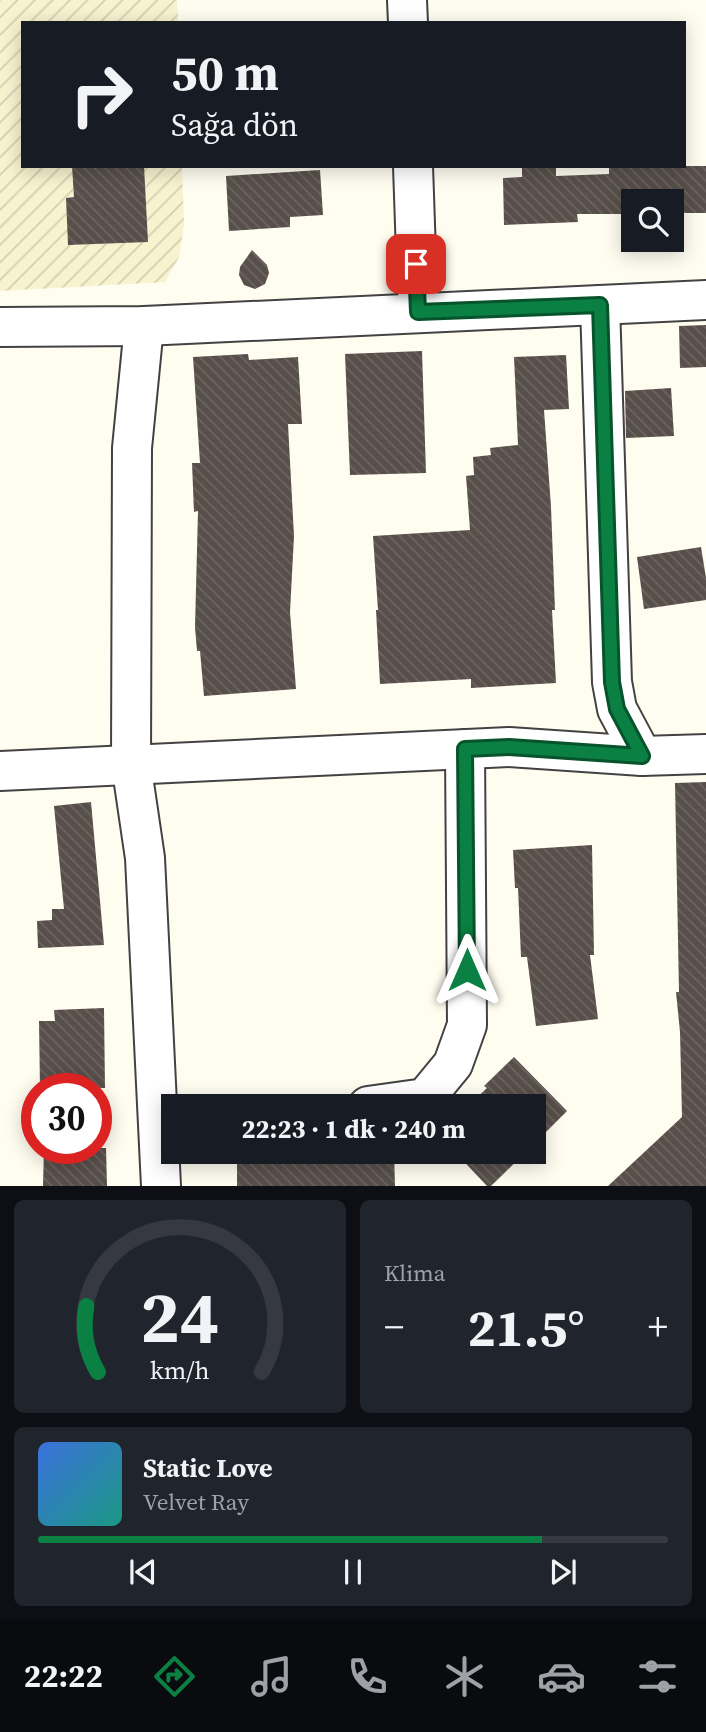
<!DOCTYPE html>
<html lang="tr">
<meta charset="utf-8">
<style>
:root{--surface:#171b24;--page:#20242c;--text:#f1f3f6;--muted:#9ea1a6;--line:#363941;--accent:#0b8043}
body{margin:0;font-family:"Source Serif 4",serif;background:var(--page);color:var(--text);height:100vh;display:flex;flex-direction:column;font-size:26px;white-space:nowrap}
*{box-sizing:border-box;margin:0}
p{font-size:23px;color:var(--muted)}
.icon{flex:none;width:38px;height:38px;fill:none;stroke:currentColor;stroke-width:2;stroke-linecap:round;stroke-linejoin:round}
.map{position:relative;height:1186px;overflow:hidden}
.side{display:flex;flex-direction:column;gap:14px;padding:14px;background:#0d0f14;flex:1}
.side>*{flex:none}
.hud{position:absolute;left:21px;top:21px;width:665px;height:147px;border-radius:0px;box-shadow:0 4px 18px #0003;background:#171b24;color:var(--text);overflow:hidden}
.buttons{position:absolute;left:621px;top:189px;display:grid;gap:14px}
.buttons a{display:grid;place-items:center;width:63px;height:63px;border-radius:0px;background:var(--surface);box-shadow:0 4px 18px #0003;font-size:35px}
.speed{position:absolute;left:21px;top:1073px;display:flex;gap:14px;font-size:35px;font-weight:700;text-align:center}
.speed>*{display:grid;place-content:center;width:91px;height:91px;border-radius:50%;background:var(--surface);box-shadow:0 4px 18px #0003;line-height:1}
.speed .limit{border:10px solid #d22;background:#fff;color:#111}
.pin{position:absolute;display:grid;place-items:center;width:60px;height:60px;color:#fff;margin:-30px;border-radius:14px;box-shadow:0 4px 10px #0006}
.me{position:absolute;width:77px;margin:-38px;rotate:0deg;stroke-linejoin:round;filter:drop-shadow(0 0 5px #0008)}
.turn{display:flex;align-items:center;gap:24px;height:147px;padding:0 35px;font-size:32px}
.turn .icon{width:91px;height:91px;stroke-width:2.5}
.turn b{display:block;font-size:49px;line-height:60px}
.big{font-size:52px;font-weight:700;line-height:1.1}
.side .card{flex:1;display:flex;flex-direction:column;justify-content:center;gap:10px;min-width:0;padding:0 24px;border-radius:10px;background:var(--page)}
.side .dial{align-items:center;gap:0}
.dial svg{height:182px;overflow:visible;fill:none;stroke:var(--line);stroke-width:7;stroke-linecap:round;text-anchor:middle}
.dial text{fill:var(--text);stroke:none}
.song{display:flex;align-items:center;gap:21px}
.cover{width:84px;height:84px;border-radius:10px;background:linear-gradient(135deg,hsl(220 70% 55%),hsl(170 70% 35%))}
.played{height:7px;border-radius:4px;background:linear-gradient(90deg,var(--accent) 80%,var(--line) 80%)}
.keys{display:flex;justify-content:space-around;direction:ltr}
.heat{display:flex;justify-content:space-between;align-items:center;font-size:38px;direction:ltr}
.side .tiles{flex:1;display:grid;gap:14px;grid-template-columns:1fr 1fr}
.card:last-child{grid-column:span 2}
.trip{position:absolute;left:161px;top:1094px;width:385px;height:70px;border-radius:0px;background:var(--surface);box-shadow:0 4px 18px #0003;font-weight:700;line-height:70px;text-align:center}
.tabs{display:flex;height:112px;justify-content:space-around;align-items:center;background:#090b0e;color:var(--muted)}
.tabs .icon{width:49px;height:49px}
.tabs .current{color:var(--accent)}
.tabs b{font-size:32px;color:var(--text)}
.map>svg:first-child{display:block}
.farmland{fill:url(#farmland-furrows)}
.building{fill:url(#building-back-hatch)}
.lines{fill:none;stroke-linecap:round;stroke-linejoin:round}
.minor-casing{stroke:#424242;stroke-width:42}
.minor{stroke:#fff;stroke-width:38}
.route-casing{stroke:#07532c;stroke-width:18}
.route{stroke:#0b8043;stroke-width:12}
</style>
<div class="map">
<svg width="706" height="1186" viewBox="0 0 706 1186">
<defs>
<pattern id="farmland-furrows" width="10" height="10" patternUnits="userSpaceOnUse" patternTransform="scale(1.75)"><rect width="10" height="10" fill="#f7f3cf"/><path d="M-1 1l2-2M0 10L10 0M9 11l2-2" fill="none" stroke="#d3cfb1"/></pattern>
<pattern id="building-back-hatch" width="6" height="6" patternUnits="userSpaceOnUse" patternTransform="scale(1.75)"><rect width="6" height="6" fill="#584f4a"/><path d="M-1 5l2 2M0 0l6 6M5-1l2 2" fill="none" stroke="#6b6460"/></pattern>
</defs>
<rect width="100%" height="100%" fill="#fffcf0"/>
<polygon class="farmland" points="0,0 177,0 178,23 23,23 23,166 182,166 184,225 179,257 165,282 0,291"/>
<g class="building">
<polygon points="72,166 144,166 148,242 68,245 66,198 74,197"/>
<polygon points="522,166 556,166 556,176 609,174 609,166 706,166 706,213 672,213 672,201 634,201 634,214 577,214 578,222 504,225 503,178 522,177"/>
<polygon points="320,170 323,215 290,217 290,227 229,231 226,176"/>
<polygon points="252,250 267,265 269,273 265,284 255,289 244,285 239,275 240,267"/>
<polygon points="706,325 706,367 680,368 679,326"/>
<polygon points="422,351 426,473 350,475 345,354"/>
<polygon points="248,354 249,360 298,357 302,424 288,424 294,536 290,612 296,689 204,696 200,651 197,651 195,627 198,511 194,512 192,463 200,463 193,357"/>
<polygon points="566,355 569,409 544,410 551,507 555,610 552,610 556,683 471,688 471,679 380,684 376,610 378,610 373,536 470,530 466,476 474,475 473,457 491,455 490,448 518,445 514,357"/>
<polygon points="671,388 674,436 626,438 625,391"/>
<polygon points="701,547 706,578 706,600 644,609 637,557"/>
<polygon points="706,782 706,1186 608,1186 682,1117 680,1032 676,992 679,992 675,783"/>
<polygon points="91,802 104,945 38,948 37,921 52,920 52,909 64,909 54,806"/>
<polygon points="592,845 594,955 590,955 598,1019 536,1026 527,957 521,957 518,888 515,888 513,850"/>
<polygon points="104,1008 105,1088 40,1088 39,1021 55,1021 54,1010"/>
<polygon points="514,1057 567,1111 534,1144 534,1106 468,1106 487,1088 484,1086"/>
<polygon points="44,1148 106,1148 107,1186 43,1186"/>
<polygon points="237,1152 394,1152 395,1186 237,1186"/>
<polygon points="455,1152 526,1152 491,1186 487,1186"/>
</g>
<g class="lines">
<defs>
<g id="minor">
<polyline points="407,0 408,23"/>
<polyline points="413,166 418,312"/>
<polyline points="600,305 612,682 617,709 642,756"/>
<polyline points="144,326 132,448 131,763 145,858 161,1186"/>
<polyline points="0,327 144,326 706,300"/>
<polyline points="0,771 509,747 642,756 706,754"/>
<polyline points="368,1106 425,1098 453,1064 467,1025 465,749"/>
</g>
</defs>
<use href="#minor" class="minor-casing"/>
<use href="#minor" class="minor"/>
</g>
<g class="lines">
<defs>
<polyline id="route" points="416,264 418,312 600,305 612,682 617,709 642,756 509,747 465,749 467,970"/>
</defs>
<use href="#route" class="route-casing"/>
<use href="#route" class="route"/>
</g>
</svg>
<div class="buttons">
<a><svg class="icon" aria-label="search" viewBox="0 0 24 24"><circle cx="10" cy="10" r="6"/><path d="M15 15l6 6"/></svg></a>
</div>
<div class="speed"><div class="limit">30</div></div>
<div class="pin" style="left:416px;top:264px;background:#d93025"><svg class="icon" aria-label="arrive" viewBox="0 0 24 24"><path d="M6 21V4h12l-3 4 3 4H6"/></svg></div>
<svg class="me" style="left:467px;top:970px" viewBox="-20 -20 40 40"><path d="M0-17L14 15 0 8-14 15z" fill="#0b8043" stroke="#fff" stroke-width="4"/></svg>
<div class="trip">22:23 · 1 dk · 240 m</div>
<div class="hud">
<div class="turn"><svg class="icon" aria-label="right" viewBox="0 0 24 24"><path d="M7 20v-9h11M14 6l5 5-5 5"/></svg><div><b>50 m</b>Sağa dön</div></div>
</div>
</div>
<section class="side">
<div class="tiles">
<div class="card dial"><svg viewBox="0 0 100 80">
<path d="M14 69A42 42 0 1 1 86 69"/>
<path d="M14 69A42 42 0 0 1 9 40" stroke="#0b8043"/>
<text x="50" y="56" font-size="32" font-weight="700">24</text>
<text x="50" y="72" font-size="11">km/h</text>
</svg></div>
<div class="card"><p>Klima</p>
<div class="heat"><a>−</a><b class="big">21.5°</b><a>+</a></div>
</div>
<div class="card">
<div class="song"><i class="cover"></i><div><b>Static Love</b><p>Velvet Ray</p></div></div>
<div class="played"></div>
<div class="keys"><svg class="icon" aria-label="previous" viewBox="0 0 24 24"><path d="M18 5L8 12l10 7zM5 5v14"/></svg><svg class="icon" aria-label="pause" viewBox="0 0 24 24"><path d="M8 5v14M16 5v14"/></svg><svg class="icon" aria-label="next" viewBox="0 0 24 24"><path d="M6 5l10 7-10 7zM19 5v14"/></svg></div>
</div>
</div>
</section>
<nav class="tabs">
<b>22:22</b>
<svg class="icon current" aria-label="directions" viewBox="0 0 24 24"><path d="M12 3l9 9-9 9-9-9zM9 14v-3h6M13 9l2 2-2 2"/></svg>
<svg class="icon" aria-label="music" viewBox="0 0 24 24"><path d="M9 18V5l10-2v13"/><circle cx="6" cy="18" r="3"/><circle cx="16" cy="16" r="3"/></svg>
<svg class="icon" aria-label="phone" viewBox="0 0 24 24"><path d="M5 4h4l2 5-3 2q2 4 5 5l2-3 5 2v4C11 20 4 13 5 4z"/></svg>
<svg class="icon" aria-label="climate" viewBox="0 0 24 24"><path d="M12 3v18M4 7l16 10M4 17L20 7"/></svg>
<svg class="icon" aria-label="car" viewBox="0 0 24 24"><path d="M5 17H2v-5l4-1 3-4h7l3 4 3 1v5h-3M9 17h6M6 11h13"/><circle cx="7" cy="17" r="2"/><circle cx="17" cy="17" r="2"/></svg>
<svg class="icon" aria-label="filters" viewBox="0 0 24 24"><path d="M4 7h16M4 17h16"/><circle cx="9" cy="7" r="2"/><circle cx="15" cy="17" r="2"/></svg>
</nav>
